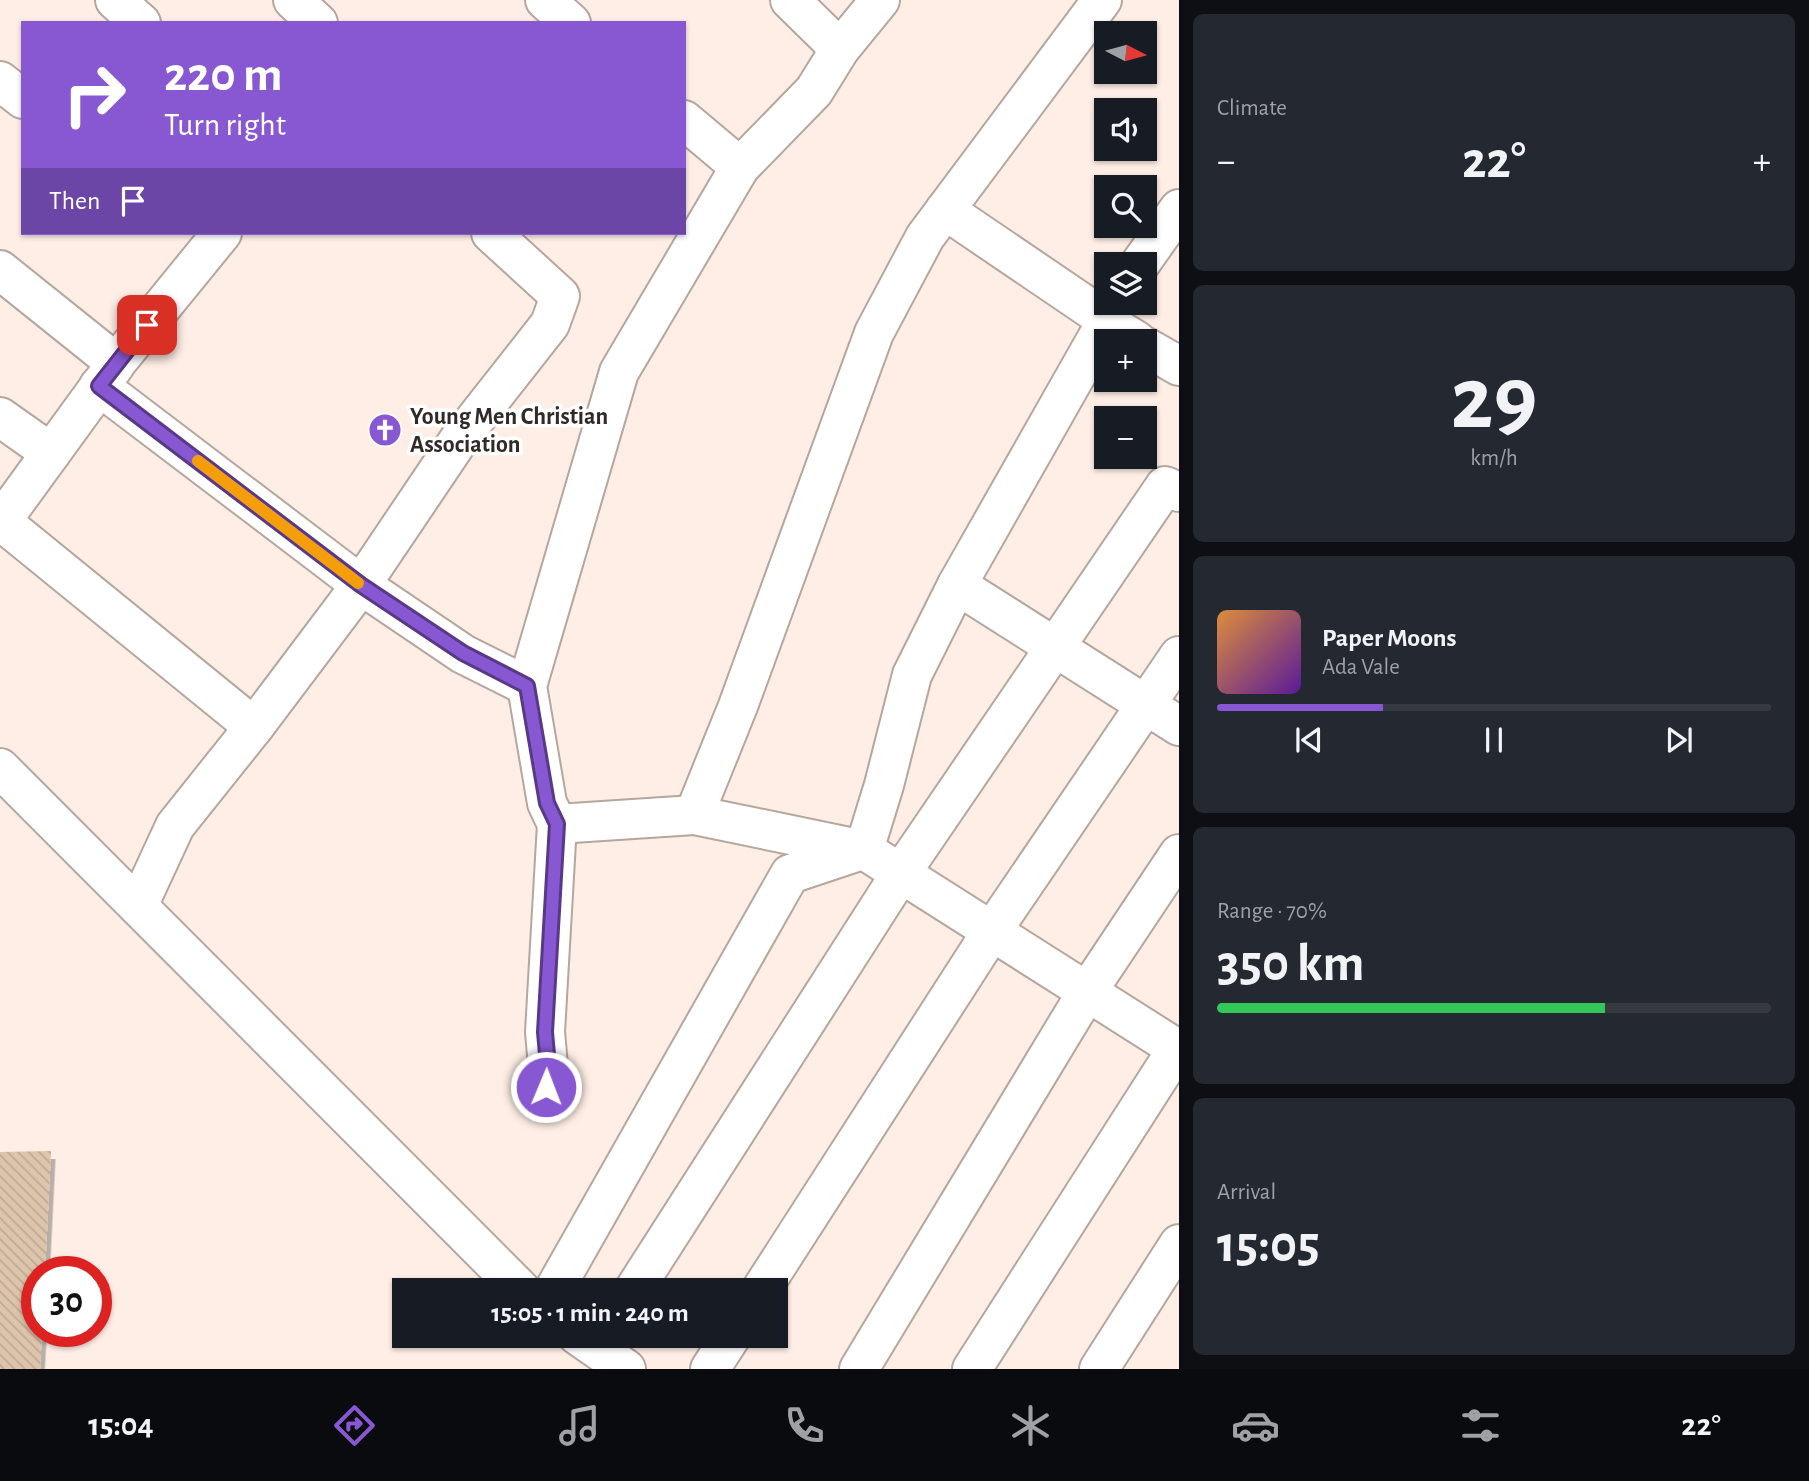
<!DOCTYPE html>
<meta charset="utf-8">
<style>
:root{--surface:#171b24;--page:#242831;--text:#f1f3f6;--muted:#9ea1a6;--line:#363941;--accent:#8758d1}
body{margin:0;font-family:"Alegreya Sans",sans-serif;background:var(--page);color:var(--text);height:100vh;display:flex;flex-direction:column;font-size:26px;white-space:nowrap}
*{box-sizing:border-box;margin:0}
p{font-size:23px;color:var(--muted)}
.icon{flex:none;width:38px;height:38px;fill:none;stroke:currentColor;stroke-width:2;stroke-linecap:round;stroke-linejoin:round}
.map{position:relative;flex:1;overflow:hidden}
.panel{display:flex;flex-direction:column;gap:14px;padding:14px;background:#0d0f14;width:630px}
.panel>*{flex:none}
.top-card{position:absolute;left:21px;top:21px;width:665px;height:214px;border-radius:0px;box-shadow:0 2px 5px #0004;background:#8758d1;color:#fff;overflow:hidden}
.needle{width:46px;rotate:96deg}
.controls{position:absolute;left:1094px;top:21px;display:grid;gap:14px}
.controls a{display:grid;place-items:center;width:63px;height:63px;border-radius:0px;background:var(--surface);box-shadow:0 2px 5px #0004;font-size:35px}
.speed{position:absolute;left:21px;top:1256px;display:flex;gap:14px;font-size:35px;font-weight:700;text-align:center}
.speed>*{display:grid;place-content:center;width:91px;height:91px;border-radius:50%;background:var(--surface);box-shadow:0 2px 5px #0004;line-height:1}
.speed .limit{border:10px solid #d22;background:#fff;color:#111}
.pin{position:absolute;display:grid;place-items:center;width:60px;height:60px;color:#fff;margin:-30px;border-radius:14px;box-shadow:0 4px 10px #0006}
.me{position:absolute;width:77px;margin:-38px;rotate:1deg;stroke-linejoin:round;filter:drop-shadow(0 0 5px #0008)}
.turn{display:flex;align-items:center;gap:24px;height:147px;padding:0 28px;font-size:32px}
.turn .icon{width:91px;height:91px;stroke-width:2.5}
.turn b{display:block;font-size:49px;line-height:60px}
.then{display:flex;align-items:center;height:66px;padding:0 28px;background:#0003;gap:14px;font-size:26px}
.big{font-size:52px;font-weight:700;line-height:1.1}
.panel .widget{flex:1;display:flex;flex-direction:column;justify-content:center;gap:10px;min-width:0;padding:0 24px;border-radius:10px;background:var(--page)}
.panel .dial{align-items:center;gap:0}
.dial b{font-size:91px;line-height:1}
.song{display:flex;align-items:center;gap:21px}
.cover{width:84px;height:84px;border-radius:10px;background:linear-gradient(135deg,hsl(30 70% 55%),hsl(270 70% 35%))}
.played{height:7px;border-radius:4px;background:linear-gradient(90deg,var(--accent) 30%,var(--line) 30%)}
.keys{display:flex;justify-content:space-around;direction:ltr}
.heat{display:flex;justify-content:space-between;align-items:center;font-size:38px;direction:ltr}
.charge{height:10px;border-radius:5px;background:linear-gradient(90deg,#34c759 70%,var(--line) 0)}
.trip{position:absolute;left:392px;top:1278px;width:396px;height:70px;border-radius:0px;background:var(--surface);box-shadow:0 2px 5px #0004;font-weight:700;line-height:70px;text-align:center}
.tabs{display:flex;height:112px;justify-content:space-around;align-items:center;background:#090b0e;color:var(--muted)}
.tabs .icon{width:49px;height:49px}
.tabs .current{color:var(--accent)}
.tabs b{font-size:32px;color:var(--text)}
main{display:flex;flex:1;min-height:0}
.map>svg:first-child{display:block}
.building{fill:url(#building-back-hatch);filter:url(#shadow)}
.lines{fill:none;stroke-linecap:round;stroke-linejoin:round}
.minor-casing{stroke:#b5a69e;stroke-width:42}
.minor{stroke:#fff;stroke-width:38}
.route-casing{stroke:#583988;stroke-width:18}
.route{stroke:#8758d1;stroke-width:12}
.slow{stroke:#f59e0b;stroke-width:12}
.labels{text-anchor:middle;stroke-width:7;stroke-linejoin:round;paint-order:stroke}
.poi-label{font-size:24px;font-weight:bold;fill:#312b28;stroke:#fff;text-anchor:start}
</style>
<main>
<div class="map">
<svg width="1179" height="1369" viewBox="0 0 1179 1369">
<defs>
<pattern id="building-back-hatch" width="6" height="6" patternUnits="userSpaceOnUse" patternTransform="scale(1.75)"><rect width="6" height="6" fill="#ddc5ab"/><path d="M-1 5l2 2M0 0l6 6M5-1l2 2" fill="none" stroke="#bea993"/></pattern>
<filter id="shadow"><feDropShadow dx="4.5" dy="8" stdDeviation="0" flood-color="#0004"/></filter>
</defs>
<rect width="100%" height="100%" fill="#feeee5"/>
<polygon class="building" points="51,1151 45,1272 37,1272 37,1332 42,1332 40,1369 0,1369 0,1152"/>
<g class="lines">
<defs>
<g id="minor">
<polyline points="115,0 141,23"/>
<polyline points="293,0 318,23"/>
<polyline points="545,0 571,23"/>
<polyline points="790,0 840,49"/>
<polyline points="0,81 23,99"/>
<polyline points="684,120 740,167"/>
<polyline points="945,210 1107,320 1106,322 1137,341"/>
<polyline points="1140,264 1179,209"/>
<polyline points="0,270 116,363 222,233"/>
<polyline points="1144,346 1179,366"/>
<polyline points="99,386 361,585 463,654 527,686"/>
<polyline points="0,417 51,453"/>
<polyline points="1,521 254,727"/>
<polyline points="0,523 115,365"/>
<polyline points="957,585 1179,726"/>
<polyline points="0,768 521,1290"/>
<polyline points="694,815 738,706 874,333 925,237 1102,0"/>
<polyline points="557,824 694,815 864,850 1179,1050"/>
<polyline points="864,850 884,785 912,675 957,585 1117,303"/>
<polyline points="138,906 175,826 254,727 361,585 458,441 550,324 560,296 491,233"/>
<polyline points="546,1087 548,1066 545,1032 557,824 547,803 527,686 619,372 740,167 814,91 840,49 880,0"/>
<polyline points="554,1290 790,874 862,850"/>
<polyline points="634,1290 901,873 1165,486 1179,492"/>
<polyline points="761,1290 992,931 1179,656"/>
<polyline points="577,1335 626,1369"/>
<polyline points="710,1369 732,1335"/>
<polyline points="859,1369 1087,992 1179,854"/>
<polyline points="972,1369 1177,1049"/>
<polyline points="1099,1369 1179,1244"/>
</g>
</defs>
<use href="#minor" class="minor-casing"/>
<use href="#minor" class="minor"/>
</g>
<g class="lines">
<defs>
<polyline id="route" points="147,325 99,386 361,585 463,653 527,686 547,803 557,824 545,1032 548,1066 546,1087"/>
</defs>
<use href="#route" class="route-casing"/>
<use href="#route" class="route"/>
<polyline class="slow" points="198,461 358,583"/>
</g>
<defs>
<symbol id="church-disc" viewBox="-11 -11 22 22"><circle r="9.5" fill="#8758d1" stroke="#fff"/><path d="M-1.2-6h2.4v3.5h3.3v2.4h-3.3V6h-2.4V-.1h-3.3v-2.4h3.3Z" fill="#fff"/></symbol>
</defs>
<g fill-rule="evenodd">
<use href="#church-disc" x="366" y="411" width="38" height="38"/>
</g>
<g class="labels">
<g class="poi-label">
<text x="410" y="424">Young Men Christian<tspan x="410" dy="28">Association</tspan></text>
</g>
</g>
</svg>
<div class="controls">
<a><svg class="needle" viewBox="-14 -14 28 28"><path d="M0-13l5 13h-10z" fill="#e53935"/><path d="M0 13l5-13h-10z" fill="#9ea1a6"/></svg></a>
<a><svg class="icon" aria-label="sound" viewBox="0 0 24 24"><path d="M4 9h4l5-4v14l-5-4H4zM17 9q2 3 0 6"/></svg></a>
<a><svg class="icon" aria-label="search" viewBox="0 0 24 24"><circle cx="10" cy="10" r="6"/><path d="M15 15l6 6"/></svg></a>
<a><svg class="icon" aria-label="layers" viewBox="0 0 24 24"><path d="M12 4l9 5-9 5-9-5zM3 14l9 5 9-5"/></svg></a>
<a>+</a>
<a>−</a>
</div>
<div class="speed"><div class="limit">30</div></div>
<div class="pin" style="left:147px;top:325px;background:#d93025"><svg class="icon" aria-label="arrive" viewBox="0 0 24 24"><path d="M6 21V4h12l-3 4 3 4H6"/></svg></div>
<svg class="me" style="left:546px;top:1087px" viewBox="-20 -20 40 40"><circle r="17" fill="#8758d1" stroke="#fff" stroke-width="3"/><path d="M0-11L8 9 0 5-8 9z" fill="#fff"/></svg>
<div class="trip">15:05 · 1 min · 240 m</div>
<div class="top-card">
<div class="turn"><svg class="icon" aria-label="right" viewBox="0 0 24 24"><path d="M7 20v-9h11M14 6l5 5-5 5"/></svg><div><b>220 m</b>Turn right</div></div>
<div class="then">Then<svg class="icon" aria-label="arrive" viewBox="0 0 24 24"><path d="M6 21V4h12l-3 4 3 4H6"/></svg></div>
</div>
</div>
<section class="panel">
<div class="widget"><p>Climate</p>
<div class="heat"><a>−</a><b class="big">22°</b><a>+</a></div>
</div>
<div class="widget dial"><b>29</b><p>km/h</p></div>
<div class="widget">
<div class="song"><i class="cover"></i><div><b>Paper Moons</b><p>Ada Vale</p></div></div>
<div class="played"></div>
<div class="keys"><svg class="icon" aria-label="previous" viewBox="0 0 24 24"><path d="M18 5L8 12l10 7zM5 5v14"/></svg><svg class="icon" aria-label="pause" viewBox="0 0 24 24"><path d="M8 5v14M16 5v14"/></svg><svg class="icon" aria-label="next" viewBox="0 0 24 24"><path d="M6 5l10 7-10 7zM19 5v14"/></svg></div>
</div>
<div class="widget"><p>Range · 70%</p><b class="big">350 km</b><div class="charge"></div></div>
<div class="widget"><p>Arrival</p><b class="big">15:05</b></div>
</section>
</main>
<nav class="tabs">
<b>15:04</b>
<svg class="icon current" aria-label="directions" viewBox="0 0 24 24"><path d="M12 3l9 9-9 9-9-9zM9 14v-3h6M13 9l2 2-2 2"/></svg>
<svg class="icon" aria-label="music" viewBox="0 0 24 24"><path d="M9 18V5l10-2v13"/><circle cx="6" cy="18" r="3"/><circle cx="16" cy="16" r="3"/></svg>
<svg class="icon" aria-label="phone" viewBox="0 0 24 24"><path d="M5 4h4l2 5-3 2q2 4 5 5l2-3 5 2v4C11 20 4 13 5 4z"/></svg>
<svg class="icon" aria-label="climate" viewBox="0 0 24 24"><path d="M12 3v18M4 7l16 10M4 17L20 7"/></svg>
<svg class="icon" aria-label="car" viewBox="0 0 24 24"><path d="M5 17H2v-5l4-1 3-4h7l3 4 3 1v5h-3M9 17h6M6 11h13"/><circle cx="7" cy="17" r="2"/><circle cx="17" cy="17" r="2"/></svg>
<svg class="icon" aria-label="filters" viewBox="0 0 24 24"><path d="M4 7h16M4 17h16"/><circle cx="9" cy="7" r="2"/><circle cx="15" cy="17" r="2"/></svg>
<b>22°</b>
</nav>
